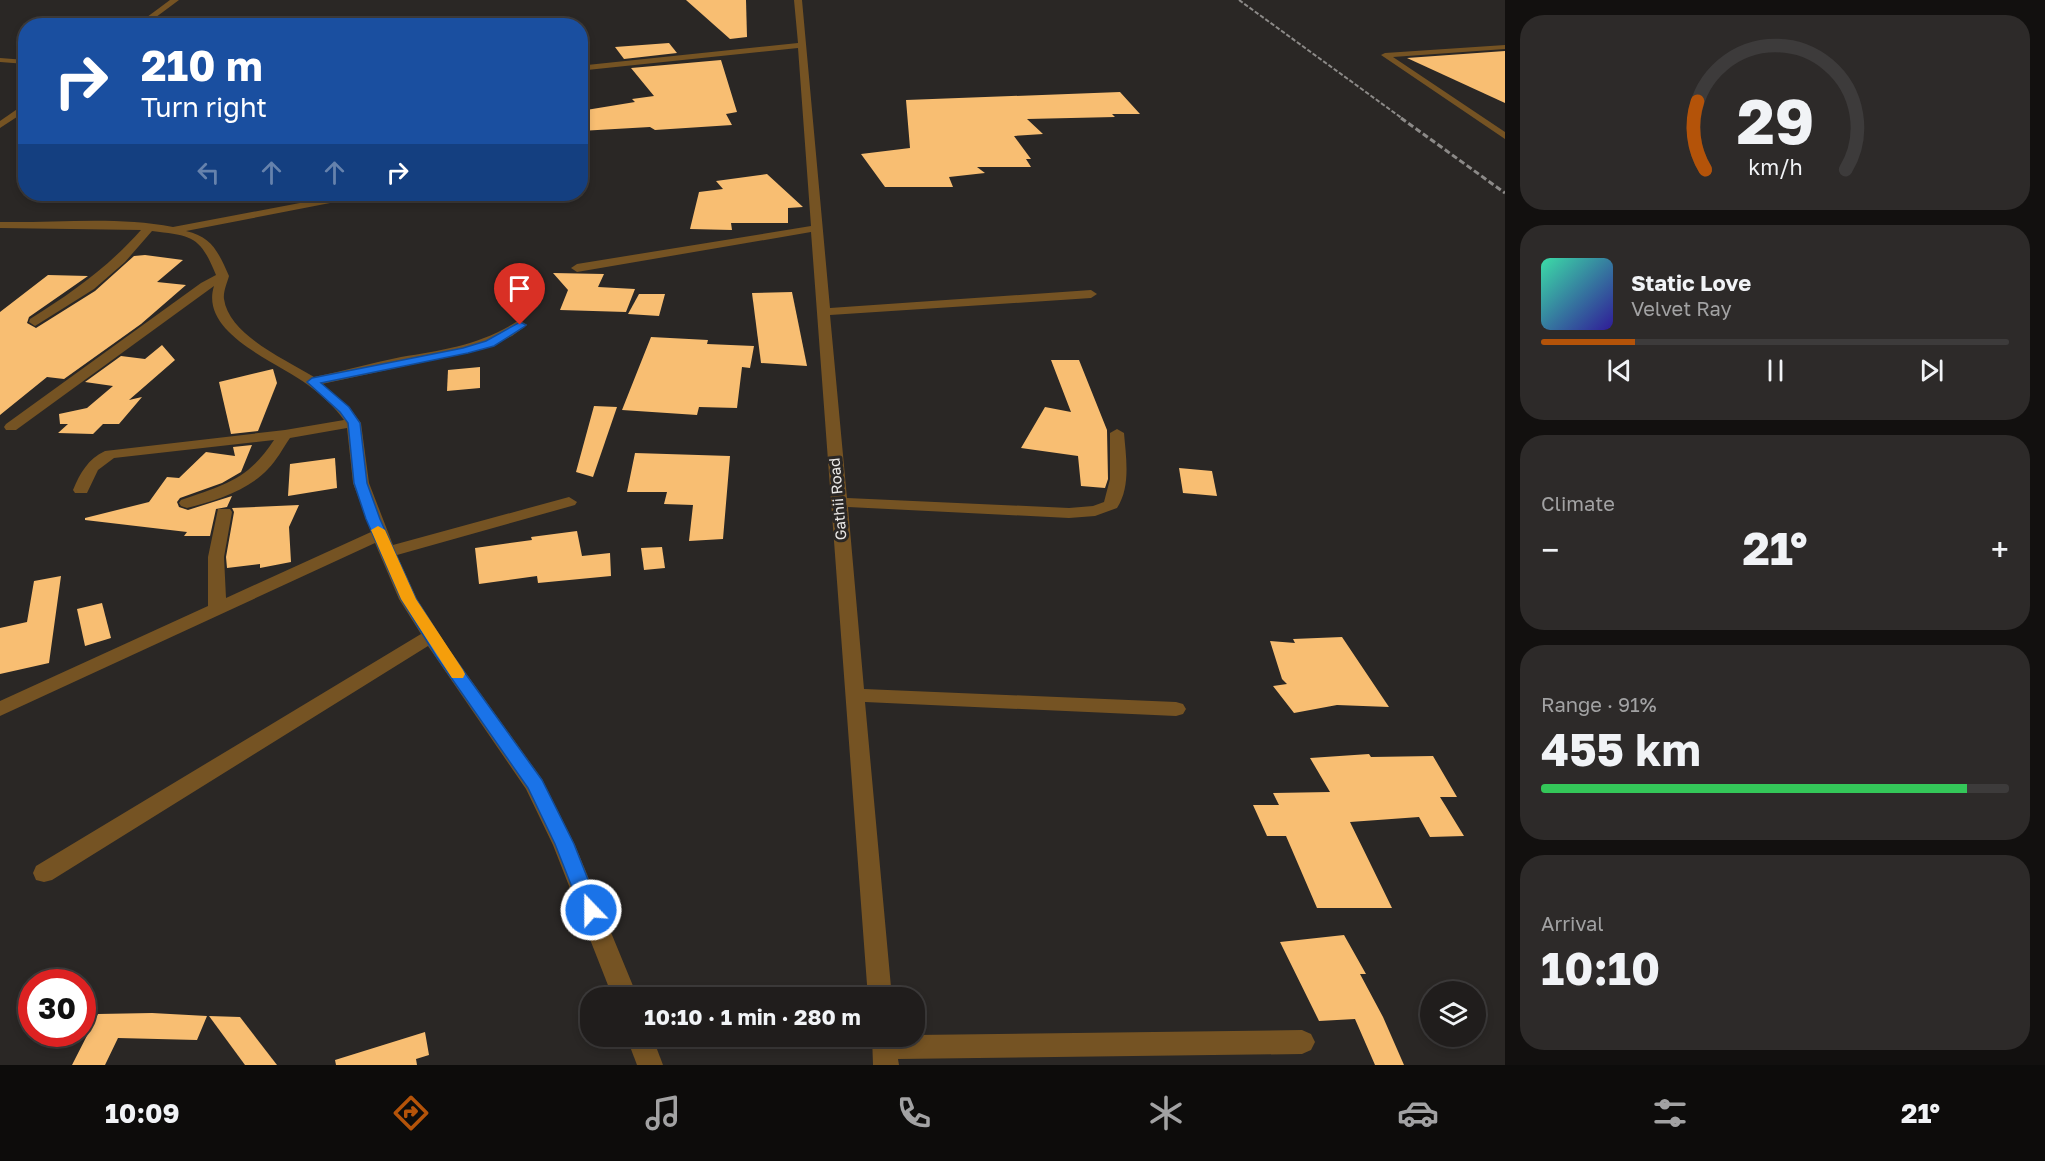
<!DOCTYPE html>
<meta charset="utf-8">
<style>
:root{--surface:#201d1c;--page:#2d2a29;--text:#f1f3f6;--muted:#a2a2a3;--line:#3d3b3b;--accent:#b45309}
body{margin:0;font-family:"Golos Text",sans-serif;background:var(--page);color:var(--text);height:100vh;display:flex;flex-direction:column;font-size:22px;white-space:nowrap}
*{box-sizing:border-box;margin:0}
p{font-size:20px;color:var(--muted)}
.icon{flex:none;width:33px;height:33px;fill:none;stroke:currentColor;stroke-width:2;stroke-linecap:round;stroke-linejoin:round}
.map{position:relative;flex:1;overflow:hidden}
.panel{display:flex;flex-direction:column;gap:15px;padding:15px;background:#12100f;width:540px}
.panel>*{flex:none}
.top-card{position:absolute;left:18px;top:18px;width:570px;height:183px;border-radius:24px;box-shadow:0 3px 9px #0003,0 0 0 2px var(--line);background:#1a4fa0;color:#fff;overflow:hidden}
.buttons{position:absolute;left:1420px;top:981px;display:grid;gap:12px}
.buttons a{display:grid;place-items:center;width:66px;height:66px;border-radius:50%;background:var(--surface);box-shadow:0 3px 9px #0003,0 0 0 2px var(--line);font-size:30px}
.speed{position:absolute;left:18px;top:969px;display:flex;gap:12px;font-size:30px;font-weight:700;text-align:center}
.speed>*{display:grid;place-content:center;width:78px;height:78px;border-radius:50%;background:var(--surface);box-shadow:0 3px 9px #0003,0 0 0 2px var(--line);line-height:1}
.speed .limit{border:9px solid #d22;background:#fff;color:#111}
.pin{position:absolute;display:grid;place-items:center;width:51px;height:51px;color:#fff;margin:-62px -26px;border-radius:50% 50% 50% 0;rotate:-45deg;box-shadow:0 0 6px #0007}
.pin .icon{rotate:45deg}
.me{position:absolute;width:66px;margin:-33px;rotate:338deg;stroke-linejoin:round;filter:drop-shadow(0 0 4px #0008)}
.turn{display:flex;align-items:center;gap:21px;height:126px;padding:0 24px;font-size:27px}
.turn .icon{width:78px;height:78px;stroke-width:2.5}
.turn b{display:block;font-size:42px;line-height:51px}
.lanes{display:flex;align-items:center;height:57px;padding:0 24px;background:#0003;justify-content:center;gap:30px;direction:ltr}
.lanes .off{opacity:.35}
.big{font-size:45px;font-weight:700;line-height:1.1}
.panel .tile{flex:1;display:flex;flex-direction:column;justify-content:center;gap:9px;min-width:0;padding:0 21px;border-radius:24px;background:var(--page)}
.panel .dial{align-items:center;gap:0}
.dial svg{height:156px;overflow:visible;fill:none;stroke:var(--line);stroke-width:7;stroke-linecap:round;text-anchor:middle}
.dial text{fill:var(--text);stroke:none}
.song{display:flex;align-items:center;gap:18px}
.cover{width:72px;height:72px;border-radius:9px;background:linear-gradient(135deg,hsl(160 70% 55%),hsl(250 70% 35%))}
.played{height:6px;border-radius:3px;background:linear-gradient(90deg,var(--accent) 20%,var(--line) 20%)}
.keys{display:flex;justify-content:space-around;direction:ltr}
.heat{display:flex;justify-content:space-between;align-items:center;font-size:33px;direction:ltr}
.charge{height:9px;border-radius:4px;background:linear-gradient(90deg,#34c759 91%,var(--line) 0)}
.trip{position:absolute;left:580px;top:987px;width:345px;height:60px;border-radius:24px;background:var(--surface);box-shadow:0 3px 9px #0003,0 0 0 2px var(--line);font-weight:700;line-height:60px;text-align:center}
.tab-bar{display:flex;height:96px;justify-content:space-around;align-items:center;background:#0d0c0b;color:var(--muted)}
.tab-bar .icon{width:42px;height:42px}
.tab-bar .on{color:var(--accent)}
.tab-bar b{font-size:27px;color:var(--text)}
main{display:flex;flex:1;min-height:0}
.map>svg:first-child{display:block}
.building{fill:#f8be72}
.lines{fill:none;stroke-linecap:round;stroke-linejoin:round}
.minor{fill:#755323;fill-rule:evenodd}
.rail-far1{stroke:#8c8a88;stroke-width:2;stroke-dasharray:4.5 2;stroke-linecap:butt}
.rail{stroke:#8c8a88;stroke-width:3;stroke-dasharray:6 3;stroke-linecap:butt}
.route{fill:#1a73e8;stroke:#114b97;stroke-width:1.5}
.slow{fill:#f59e0b}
.labels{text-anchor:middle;stroke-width:6;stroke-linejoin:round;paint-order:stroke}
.street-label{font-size:15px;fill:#e9e7e5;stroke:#2a2725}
</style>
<main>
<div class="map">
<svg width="1505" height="1065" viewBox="0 0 1505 1065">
<rect width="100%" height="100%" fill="#2a2725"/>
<g class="building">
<polygon points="686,0 746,0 747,37 730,39"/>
<polygon points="669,43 677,53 624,59 615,47"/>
<polygon points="1505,51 1505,103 1407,58"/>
<polygon points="721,60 737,112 726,114 732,125 655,130 650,127 580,131 580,111 635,102 632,99 654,96 631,68"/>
<polygon points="1120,92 1140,114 1112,114 1115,117 1027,119 1043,134 1014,136 1031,159 1026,159 1031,167 977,167 985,173 949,177 953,187 885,187 861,154 910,148 906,100"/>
<polygon points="767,174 803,207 788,208 788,223 731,223 732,230 690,229 699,192 723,189 716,181"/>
<polygon points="145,255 183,260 157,282 186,285 141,324 64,379 47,377 0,415 0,312 48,275 88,276 29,317 27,323 36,328 95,291 134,256"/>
<polygon points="553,273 604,274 598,287 635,289 626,312 560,310 568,290"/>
<polygon points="792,292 807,366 761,363 752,293"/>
<polygon points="639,294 665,294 659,316 628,314"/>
<polygon points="651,337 708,340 707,344 754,346 750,368 742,367 737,408 699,407 697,415 622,410"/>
<polygon points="162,345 175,360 129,400 142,397 119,424 103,424 93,434 58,433 68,424 60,424 59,414 87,408 113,386 85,382 121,356 145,359"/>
<polygon points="1051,360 1079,360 1107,430 1108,479 1105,488 1081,486 1078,456 1021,448 1045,407 1071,412"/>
<polygon points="480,367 480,388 447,391 448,370"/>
<polygon points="273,369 277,383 258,431 231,434 219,382"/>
<polygon points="594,406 617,407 593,477 576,472"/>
<polygon points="252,445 241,472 222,483 180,498 177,502 179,507 188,510 232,496 227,507 216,509 210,536 184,536 187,532 85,520 85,518 149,502 167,477 179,478 206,452 235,456 233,447"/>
<polygon points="635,453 730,456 723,539 689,541 693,505 664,504 667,492 627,492"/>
<polygon points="335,458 337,488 288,496 290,464"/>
<polygon points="1179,468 1212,471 1217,496 1183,493"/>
<polygon points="299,505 289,527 291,562 260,568 260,564 227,568 226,557 234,512 232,508"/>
<polygon points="577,531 582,556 610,553 611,576 538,583 537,576 479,584 475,548 532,540 531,537"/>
<polygon points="662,547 665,568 644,570 641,548"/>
<polygon points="61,576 49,663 0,674 0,628 27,622 34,581"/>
<polygon points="102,603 111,638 85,646 77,609"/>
<polygon points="1342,637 1389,707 1337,705 1294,713 1273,686 1287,684 1282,679 1270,641 1295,643 1293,639"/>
<polygon points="1369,754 1371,757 1433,756 1457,797 1440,797 1464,836 1430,837 1419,817 1350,822 1392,908 1317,908 1286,836 1267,836 1253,805 1279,805 1273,793 1330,792 1310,758"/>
<polygon points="1344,935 1366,974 1360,974 1383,1017 1404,1065 1375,1065 1355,1019 1319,1021 1280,942"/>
<polygon points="152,1013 207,1016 197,1040 118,1038 105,1065 72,1065 98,1014"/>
<polygon points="209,1016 240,1017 277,1065 245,1065"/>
<polygon points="425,1032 429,1055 416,1059 417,1065 336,1065 335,1060"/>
</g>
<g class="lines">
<g class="minor">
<polygon points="170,0 179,0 144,26 135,26"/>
<path d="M794,0H802L830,308L1091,290L1097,294L1091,298L830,315L847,498L1069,508L1093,506L1104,502L1110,479V433L1117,429L1124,433C1126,457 1131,487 1117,508L1095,516L1069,518L848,507L864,689L1176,702L1183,704L1186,709L1183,714L1176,716L865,702L892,998H868L811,232L577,272L571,268L577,264L811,226L798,48L587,70L580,69V64L587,65L798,43Z"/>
<polygon points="1505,45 1505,49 1393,57 1505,132 1505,139 1381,55 1385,53"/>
<polygon points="0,58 26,60 26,64 0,62"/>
<polygon points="26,103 26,111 0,128 0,121"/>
<path d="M347,194H366L361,197L186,231C213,237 219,254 229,276C227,283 223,292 224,299C229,335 285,359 314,377C343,371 372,363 401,357C442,350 480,345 516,322L521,321L527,325L512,336L484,349L322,384L349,407L361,423L369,483L393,545L569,497L577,502L575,505L397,555L417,599L448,648L542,779L575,845L638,998H613L553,845L526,789L428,646L52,880L44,882L36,880L33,873L36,866L421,634L399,599L375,543L0,716V701L208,606V557L218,509H230L232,512L224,557L226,598L371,532L353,483L347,428L290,438C283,448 277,460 268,469C249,490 214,501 187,508L181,506L179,503L181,500C224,485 248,480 274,440L114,458L98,470L87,493H75L73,490C80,473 88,459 105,451L285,430L344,420C335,407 321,395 308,385C278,362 199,334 214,286L16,430H6L4,427L6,424L201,283L216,275C200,236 193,236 152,231L125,262L94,289L35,326L29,322L30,319C73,292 107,268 141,230L0,228V222C57,223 117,216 173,227Z"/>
<polygon points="1302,1030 1311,1034 1315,1042 1311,1050 1302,1054 898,1059 899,1065 873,1065 872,1036 915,1036 915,1035"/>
<polygon points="626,1036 652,1036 663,1065 637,1065"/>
</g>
<polyline class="rail-far1" points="1239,0 1403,119"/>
<polyline class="rail" points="1401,118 1505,193"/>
</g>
<polygon class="route" points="520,322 526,325 524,327 494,346 468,353 321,383 349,407 360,423 367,483 380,519 416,599 447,648 542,780 574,844 600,910 597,916 591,918 584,916 581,910 555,844 528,788 436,656 401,599 366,519 354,483 348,423 340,412 307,382 312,378 463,348 486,341"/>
<polygon class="slow" points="378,526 385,530 416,599 463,670 465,674 463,678 452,678 401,599 371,530"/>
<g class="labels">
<g class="street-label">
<text transform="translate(838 499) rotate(-95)" y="5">Gathii Road</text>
</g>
</g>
</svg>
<div class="buttons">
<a><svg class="icon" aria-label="layers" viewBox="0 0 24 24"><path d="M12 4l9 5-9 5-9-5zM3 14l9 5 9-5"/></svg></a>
</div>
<div class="speed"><div class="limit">30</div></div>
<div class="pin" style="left:520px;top:325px;background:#d93025"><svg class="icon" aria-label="arrive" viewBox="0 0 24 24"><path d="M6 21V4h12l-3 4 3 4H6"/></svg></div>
<svg class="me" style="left:591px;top:910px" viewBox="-20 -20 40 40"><circle r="17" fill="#1a73e8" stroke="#fff" stroke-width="3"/><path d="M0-11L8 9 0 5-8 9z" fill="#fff"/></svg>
<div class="trip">10:10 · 1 min · 280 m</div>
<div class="top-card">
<div class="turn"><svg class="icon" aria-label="right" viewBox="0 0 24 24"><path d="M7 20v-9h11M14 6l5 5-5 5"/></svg><div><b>210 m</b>Turn right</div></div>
<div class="lanes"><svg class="icon off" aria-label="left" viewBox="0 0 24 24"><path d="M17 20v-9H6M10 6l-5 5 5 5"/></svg><svg class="icon off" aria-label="ahead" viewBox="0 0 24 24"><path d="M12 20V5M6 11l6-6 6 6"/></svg><svg class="icon off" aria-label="ahead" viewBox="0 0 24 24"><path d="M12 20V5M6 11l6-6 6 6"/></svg><svg class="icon" aria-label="right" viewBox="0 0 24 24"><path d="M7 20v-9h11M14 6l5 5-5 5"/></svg></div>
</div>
</div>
<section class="panel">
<div class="tile dial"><svg viewBox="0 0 100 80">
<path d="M14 69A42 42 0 1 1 86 69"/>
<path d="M14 69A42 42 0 0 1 10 34" stroke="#b45309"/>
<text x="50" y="56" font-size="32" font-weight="700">29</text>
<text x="50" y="72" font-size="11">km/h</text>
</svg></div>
<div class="tile">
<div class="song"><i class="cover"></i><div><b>Static Love</b><p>Velvet Ray</p></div></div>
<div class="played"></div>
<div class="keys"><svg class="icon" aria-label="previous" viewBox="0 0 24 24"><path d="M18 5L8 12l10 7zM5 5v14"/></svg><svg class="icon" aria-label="pause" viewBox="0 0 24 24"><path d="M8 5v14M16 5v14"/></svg><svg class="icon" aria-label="next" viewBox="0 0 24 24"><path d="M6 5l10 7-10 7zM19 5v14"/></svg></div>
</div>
<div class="tile"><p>Climate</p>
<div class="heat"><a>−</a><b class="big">21°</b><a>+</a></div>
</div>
<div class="tile"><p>Range · 91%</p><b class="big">455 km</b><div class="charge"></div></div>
<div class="tile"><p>Arrival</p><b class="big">10:10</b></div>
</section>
</main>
<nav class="tab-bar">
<b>10:09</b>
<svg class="icon on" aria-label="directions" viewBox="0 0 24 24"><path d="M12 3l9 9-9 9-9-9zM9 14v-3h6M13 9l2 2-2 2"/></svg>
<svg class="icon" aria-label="music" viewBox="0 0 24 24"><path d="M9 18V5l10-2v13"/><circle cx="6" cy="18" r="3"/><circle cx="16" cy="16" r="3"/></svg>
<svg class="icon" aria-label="phone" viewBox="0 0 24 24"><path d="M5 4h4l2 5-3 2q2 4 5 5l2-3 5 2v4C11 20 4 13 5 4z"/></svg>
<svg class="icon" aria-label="climate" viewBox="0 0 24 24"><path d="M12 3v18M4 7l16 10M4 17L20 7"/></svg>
<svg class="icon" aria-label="car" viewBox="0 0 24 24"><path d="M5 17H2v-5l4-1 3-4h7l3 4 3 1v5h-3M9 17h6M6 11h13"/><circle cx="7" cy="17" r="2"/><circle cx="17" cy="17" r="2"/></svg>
<svg class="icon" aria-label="filters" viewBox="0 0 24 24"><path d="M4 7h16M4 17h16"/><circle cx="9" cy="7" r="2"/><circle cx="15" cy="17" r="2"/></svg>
<b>21°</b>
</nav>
